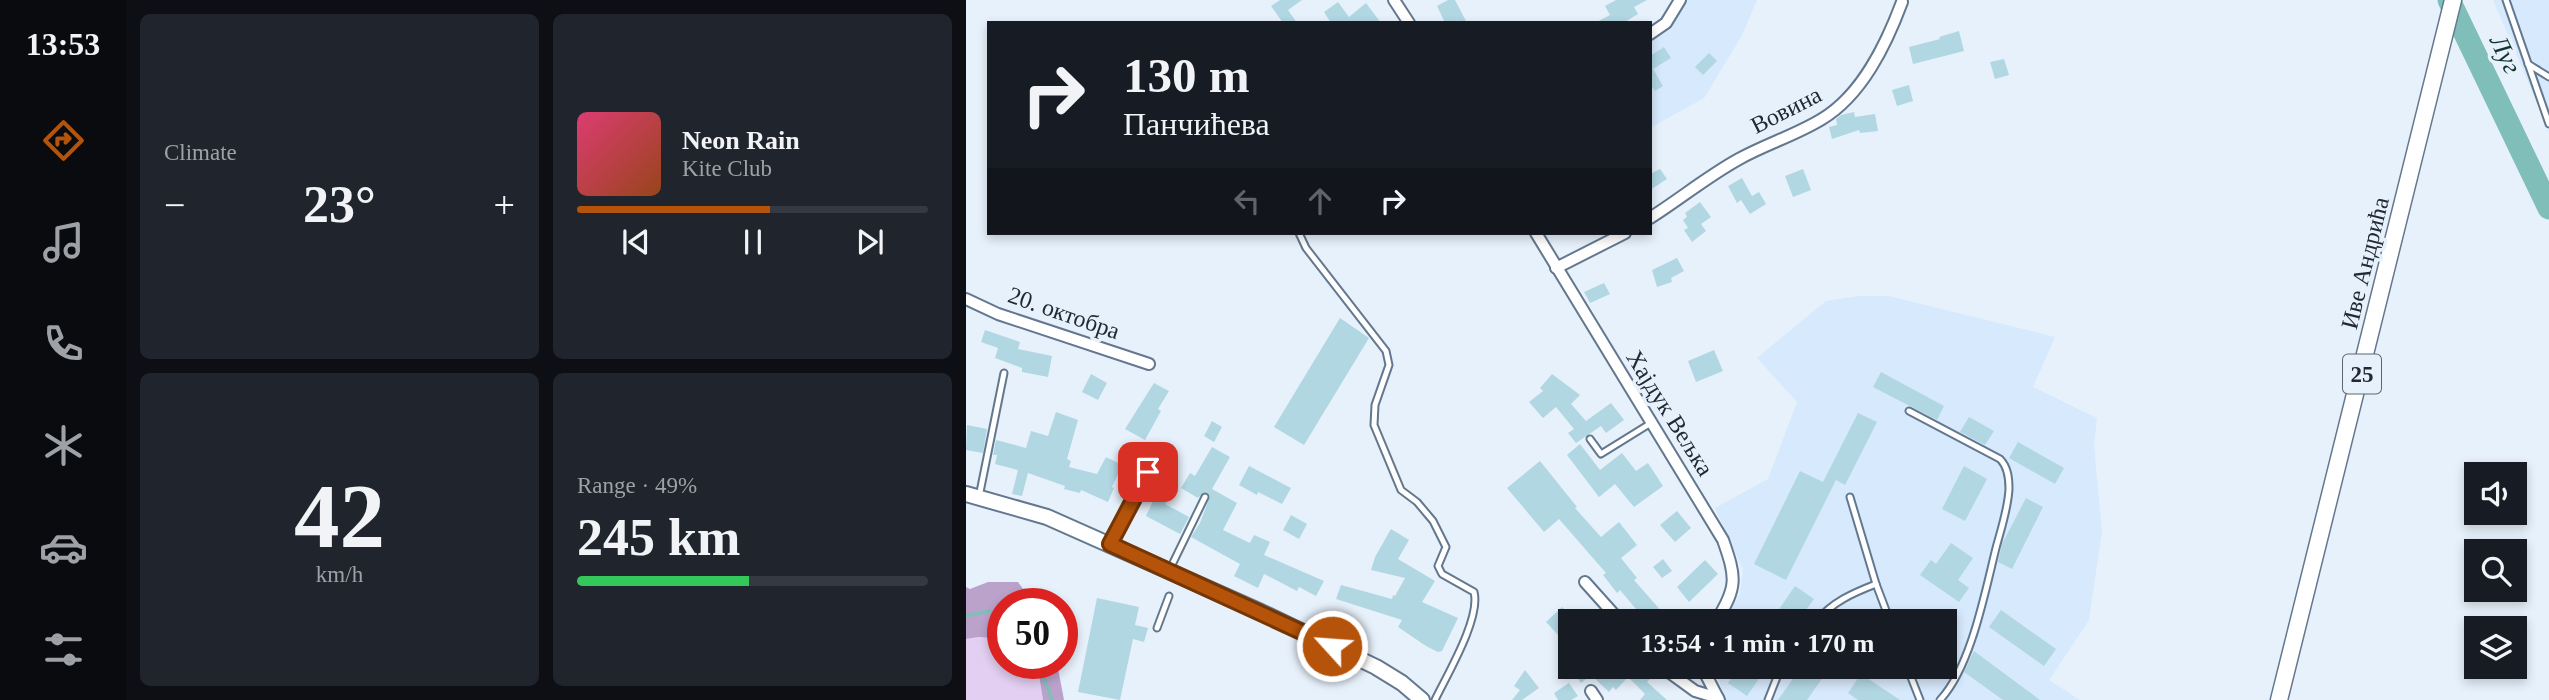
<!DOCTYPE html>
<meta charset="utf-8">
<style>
:root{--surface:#171b24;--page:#20242c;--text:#f1f3f6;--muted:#9ea1a6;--line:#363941;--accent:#b45309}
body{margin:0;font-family:"Times New Roman",serif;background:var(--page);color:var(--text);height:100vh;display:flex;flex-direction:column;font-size:26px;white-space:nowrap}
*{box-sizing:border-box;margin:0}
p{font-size:23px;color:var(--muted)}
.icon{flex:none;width:38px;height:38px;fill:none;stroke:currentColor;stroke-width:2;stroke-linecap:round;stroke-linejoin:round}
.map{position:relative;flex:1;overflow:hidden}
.side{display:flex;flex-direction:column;gap:14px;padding:14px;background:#0d0f14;width:840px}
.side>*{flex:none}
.hud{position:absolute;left:21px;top:21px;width:665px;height:214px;border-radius:0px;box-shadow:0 4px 10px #0003;background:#171b24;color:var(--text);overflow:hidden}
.buttons{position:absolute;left:1498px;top:462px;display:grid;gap:14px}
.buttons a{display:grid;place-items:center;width:63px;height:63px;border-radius:0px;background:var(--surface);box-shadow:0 4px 10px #0003;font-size:35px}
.speed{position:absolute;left:21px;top:588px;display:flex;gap:14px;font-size:35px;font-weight:700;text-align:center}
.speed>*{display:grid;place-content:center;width:91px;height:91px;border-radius:50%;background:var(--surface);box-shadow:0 4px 10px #0003;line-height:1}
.speed .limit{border:10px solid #d22;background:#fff;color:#111}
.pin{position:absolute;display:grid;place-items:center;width:60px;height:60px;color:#fff;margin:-30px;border-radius:14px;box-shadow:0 4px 10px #0006}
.me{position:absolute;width:77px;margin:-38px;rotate:296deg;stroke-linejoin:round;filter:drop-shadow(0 0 5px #0008)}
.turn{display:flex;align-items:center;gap:24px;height:147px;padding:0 21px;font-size:32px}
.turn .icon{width:91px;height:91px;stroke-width:2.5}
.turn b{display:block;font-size:49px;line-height:60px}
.lanes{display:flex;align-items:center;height:66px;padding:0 21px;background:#0003;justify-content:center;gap:35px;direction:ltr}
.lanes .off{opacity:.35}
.big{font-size:52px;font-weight:700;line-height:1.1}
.side .tile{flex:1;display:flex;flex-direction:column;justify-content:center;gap:10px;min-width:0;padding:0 24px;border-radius:10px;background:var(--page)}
.side .dial{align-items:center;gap:0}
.dial b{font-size:91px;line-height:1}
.song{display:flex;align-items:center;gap:21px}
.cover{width:84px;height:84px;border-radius:10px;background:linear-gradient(135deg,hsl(340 70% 55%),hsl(20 70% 35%))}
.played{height:7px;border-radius:4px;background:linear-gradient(90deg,var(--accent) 55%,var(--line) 55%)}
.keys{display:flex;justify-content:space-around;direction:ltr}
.heat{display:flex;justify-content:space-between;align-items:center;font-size:38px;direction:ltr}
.charge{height:10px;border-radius:5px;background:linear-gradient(90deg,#34c759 49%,var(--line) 0)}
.side .tiles{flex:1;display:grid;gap:14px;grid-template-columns:repeat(2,1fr)}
.trip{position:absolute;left:592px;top:609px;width:399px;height:70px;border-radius:0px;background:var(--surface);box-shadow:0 4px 10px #0003;font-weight:700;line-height:70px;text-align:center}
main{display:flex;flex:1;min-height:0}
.tabs{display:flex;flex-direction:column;width:126px;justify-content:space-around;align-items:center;background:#090b0e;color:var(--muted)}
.tabs .icon{width:49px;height:49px}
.tabs .active{color:var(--accent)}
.tabs b{font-size:32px;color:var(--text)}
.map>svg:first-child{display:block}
.built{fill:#d7e9fc}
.green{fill:#e3cff1}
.forest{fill:#baa2cb}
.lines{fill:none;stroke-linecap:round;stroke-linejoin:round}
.stream{stroke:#80beb9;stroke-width:3.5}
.river{stroke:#80beb9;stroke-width:23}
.building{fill:#b1d7e3}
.lane-casing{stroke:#63788f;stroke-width:9}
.street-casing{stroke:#63788f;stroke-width:14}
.secondary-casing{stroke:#63788f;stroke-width:18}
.primary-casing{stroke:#63788f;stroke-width:19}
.lane{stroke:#fff;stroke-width:5}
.street{stroke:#fff;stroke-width:10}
.secondary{stroke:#fff;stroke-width:14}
.primary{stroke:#fff;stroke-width:16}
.route-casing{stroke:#753606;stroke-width:18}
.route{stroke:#b45309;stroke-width:12}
.labels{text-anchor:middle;stroke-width:7;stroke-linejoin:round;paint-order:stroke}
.shield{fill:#e7f1fb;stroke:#5c6670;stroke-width:2}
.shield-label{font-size:23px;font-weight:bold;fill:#212a34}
.street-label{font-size:24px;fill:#212a34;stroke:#e7f1fb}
.water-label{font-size:26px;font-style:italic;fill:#133331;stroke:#e7f1fb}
</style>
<main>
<nav class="tabs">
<b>13:53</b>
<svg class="icon active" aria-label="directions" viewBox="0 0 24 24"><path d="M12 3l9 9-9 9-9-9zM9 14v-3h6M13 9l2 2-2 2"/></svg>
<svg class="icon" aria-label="music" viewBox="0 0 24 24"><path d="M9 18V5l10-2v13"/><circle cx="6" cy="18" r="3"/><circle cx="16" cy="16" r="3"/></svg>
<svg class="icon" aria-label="phone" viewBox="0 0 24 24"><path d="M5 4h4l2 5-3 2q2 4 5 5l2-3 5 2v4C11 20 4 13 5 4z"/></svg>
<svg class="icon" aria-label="climate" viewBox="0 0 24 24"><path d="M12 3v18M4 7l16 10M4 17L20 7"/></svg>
<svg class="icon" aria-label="car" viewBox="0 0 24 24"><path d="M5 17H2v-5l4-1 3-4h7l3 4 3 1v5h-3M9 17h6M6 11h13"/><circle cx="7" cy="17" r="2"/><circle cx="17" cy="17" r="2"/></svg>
<svg class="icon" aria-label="filters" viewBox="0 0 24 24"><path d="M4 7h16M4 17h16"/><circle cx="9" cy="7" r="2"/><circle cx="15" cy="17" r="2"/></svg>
</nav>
<section class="side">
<div class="tiles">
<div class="tile"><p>Climate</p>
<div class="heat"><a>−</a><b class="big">23°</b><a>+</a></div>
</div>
<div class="tile">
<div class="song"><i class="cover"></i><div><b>Neon Rain</b><p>Kite Club</p></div></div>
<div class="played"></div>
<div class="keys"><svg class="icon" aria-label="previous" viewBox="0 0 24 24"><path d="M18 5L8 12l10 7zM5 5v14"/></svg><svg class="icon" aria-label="pause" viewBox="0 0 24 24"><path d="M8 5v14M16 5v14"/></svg><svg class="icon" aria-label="next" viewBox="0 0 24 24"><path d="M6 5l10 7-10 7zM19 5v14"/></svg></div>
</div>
<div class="tile dial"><b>42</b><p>km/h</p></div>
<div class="tile"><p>Range · 49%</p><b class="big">245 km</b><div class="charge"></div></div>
</div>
</section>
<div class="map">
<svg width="1583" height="700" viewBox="0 0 1583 700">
<rect width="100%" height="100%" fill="#e7f1fb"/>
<g class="built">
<polygon points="718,0 791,0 776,35 738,98 684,128 684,41 705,29"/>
<polygon points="1527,0 1583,0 1583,131"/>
<polygon points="893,296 923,296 1089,337 1067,387 1131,418 1128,446 1136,531 1123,620 1083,680 1114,700 759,700 749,667 978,667 978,621 757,621 774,594 777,570 749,508 802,479 831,402 791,358 860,301"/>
</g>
<polygon class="green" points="13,637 37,639 37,663 71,663 77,700 0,700 0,639"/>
<g class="forest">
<polygon points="22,582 52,582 68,604 37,604 37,639 13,637 0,639 0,587 4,589"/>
<polygon points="71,663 91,663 98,700 77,700"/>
</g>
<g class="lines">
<g class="stream">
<polyline points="0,616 23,611 37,618"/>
<polyline points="78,663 78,678 86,700"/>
</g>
<polyline class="river" points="1483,0 1583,208"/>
</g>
<g class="building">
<polygon points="314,0 336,0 322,10 331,23 317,23 305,6"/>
<polygon points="482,0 489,0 501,23 479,23 471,6"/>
<polygon points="650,0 681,0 668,7 672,14 657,23 629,23 644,15 639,6"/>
<polygon points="372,2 383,17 400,3 415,23 365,23 358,12"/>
<polygon points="993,31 998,51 947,64 943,47 974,39 973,37"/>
<polygon points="698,47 705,58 687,69 697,86 689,91 684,84 684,56"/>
<polygon points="743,53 751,61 737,75 729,67"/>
<polygon points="1038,59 1043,75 1029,79 1024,62"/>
<polygon points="943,85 947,101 931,106 926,90"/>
<polygon points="888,112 889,117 909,114 912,131 894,133 893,130 866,139 863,127 871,125 870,119 875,115"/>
<polygon points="694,169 701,179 684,190 684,174"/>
<polygon points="837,169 845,190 827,197 819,176"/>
<polygon points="776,178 786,196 793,192 800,204 784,214 775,200 771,203 762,186"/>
<polygon points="734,202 745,217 735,224 740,231 726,242 718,230 722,228 717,220 721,217 719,213"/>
<polygon points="711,258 718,271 705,278 706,282 691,287 686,270"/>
<polygon points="638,283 644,294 624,303 618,292"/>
<polygon points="374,318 403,338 338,445 308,427"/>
<polygon points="19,330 54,342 52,349 86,356 82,377 56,372 56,368 29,358 32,348 15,342"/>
<polygon points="748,350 757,371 730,382 722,361"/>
<polygon points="915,372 978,406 971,420 907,387"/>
<polygon points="125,374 141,383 132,400 116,392"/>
<polygon points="586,374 614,395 605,404 620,421 645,403 658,420 640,433 635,426 610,443 602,433 608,429 590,407 577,418 563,402 577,391 574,388"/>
<polygon points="188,383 203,391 192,409 195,411 179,440 159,429"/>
<polygon points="90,412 112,420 101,459 105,461 103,467 131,474 140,457 156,465 146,487 148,488 142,502 115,490 114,493 98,489 99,486 62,473 56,496 46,494 52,470 29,464 31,455 27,455 30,440 60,448 65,431 82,436"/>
<polygon points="892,413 911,422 879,485 870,480 820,580 788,564 834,471 857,482"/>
<polygon points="1003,417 1028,431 1019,445 994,432"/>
<polygon points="246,421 256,427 248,442 238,436"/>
<polygon points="1,425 21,429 17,453 0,450"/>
<polygon points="1052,442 1098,468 1089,484 1043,458"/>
<polygon points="614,444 634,470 656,453 670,471 682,463 697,486 668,507 649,484 633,497 601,455"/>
<polygon points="246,447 264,457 246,489 271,503 257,530 284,543 288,535 304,542 298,555 358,581 350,596 333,587 331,591 298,574 292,588 268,576 274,564 225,537 234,523 244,496 238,492 232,498 215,488 224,473 229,476"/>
<polygon points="574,461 611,507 609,508 635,537 653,522 671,545 655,558 671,578 668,580 704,621 680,621 654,590 651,593 637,575 640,573 593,519 578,532 541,488"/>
<polygon points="283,466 325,488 316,504 292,492 291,495 273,485"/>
<polygon points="998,466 1021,479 999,521 976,509"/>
<polygon points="194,486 205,492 199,504 223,517 214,534 180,516"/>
<polygon points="1060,498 1077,507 1046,569 1032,562 1036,544"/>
<polygon points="711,511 725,528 709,542 694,525"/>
<polygon points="325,515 341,524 333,539 317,530"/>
<polygon points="425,529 443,540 432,559 469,581 456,602 492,618 476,651 472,652 460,646 432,627 436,620 370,599 375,585 426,599 427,595 429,596 439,578 405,570 409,557"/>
<polygon points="985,543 1007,558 992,580 1003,588 993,602 954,575 965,560 970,564"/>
<polygon points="697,559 706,571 696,578 687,567"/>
<polygon points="739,560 752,574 723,602 711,587"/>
<polygon points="829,586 848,599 832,621 805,621"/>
<polygon points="131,598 173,607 169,625 182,628 178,642 167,639 154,700 112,692"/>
<polygon points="596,607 604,615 604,643 597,636 595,638 580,622"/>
<polygon points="1035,610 1090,649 1078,666 1023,627"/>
<polygon points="1008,651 1074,700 1037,700 998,672"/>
<polygon points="615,667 673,667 685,678 681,682 701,700 674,700 679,694 662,677 650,690 647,687 643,692 625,675 615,683 608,674"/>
<polygon points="773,667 801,667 781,696 762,683"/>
<polygon points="835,667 864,667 841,700 812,700"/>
<polygon points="559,670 573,688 556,700 546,700 554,690 548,686"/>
<polygon points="895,674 934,700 892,700 882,693"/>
<polygon points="603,683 612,696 605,700 592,700 588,693"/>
</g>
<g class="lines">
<defs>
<g id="lane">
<polyline points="1540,0 1583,124"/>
<polyline points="1562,64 1583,77"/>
<path d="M333,233L340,248L420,351L423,365L409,405L408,425L435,490L451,502L467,521L480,547L472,566L476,574L508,592C515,618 481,675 469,700"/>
<path d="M943,411L1034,459C1042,467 1043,478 1043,489C1042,509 1035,529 1030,548C1019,592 1005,667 974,700"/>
<polyline points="624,439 635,454 685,423"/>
<polyline points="13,497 38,373"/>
<polyline points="884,497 910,584 924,621"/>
<polyline points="145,544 182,472"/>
<polyline points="203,571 239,497"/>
<path d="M851,621C866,602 887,593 910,584"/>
<polyline points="191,628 203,596"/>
<polyline points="941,667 954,700"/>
<polyline points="802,700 815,667"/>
</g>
<g id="street">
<polyline points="428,0 443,23"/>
<polyline points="684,34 700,23 714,0"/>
<path d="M684,218C714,199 742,176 773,159C800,144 830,135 856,119C896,95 920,45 936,2"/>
<path d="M570,233L757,540C770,577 772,587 750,621"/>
<polyline points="590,268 659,233"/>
<polyline points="0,299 32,314 183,364"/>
<polyline points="619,582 654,621"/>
<polyline points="696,667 729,691 752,698"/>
<polyline points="739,667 740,675 753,700"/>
<polyline points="625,691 631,700"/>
</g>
<polyline id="secondary" points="0,494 81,517 295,612 410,667 436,683 456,700"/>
<polyline id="primary" points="1313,700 1487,0"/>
</defs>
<use href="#lane" class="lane-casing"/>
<use href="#street" class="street-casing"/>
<use href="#secondary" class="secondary-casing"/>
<use href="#primary" class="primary-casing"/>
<use href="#lane" class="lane"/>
<use href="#street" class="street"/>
<use href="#secondary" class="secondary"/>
<use href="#primary" class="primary"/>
</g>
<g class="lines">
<defs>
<polyline id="route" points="182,472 144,544 366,646"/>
</defs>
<use href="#route" class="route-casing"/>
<use href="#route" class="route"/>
</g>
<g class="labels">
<rect class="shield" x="1377" y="354.5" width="38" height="39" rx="5"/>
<g class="shield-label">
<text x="1396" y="382">25</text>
</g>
<g class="street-label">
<text transform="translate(820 110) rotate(-27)" y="8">Вовина</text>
<text transform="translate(1399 263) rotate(-76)" y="8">Иве Андрића</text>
<text transform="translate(98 313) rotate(19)" y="8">20. октобра</text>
<text transform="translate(704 413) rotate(58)" y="8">Хајдук Вељка</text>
</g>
<g class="water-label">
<text transform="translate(1540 54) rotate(64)" y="9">Луг</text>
</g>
</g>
</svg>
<div class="buttons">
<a><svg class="icon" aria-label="sound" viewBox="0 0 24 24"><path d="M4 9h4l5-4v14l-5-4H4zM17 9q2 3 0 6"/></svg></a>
<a><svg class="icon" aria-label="search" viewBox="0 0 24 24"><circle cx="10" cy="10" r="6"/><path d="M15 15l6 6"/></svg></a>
<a><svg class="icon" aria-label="layers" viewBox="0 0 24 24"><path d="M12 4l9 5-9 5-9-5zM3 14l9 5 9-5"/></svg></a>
</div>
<div class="speed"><div class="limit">50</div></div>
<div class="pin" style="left:182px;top:472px;background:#d93025"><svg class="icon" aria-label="arrive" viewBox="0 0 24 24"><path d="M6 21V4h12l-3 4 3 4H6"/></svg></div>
<svg class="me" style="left:366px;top:646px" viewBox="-20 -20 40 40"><circle r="17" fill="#b45309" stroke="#fff" stroke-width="3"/><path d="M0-11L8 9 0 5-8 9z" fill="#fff"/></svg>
<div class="trip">13:54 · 1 min · 170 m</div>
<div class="hud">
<div class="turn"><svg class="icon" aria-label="right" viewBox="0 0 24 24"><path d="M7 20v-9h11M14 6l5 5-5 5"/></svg><div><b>130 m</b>Панчићева</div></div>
<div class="lanes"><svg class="icon off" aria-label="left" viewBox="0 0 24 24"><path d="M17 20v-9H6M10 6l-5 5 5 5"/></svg><svg class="icon off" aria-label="ahead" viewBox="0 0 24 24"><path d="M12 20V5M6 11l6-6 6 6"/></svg><svg class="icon" aria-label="right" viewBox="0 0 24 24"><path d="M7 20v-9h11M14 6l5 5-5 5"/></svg></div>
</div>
</div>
</main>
